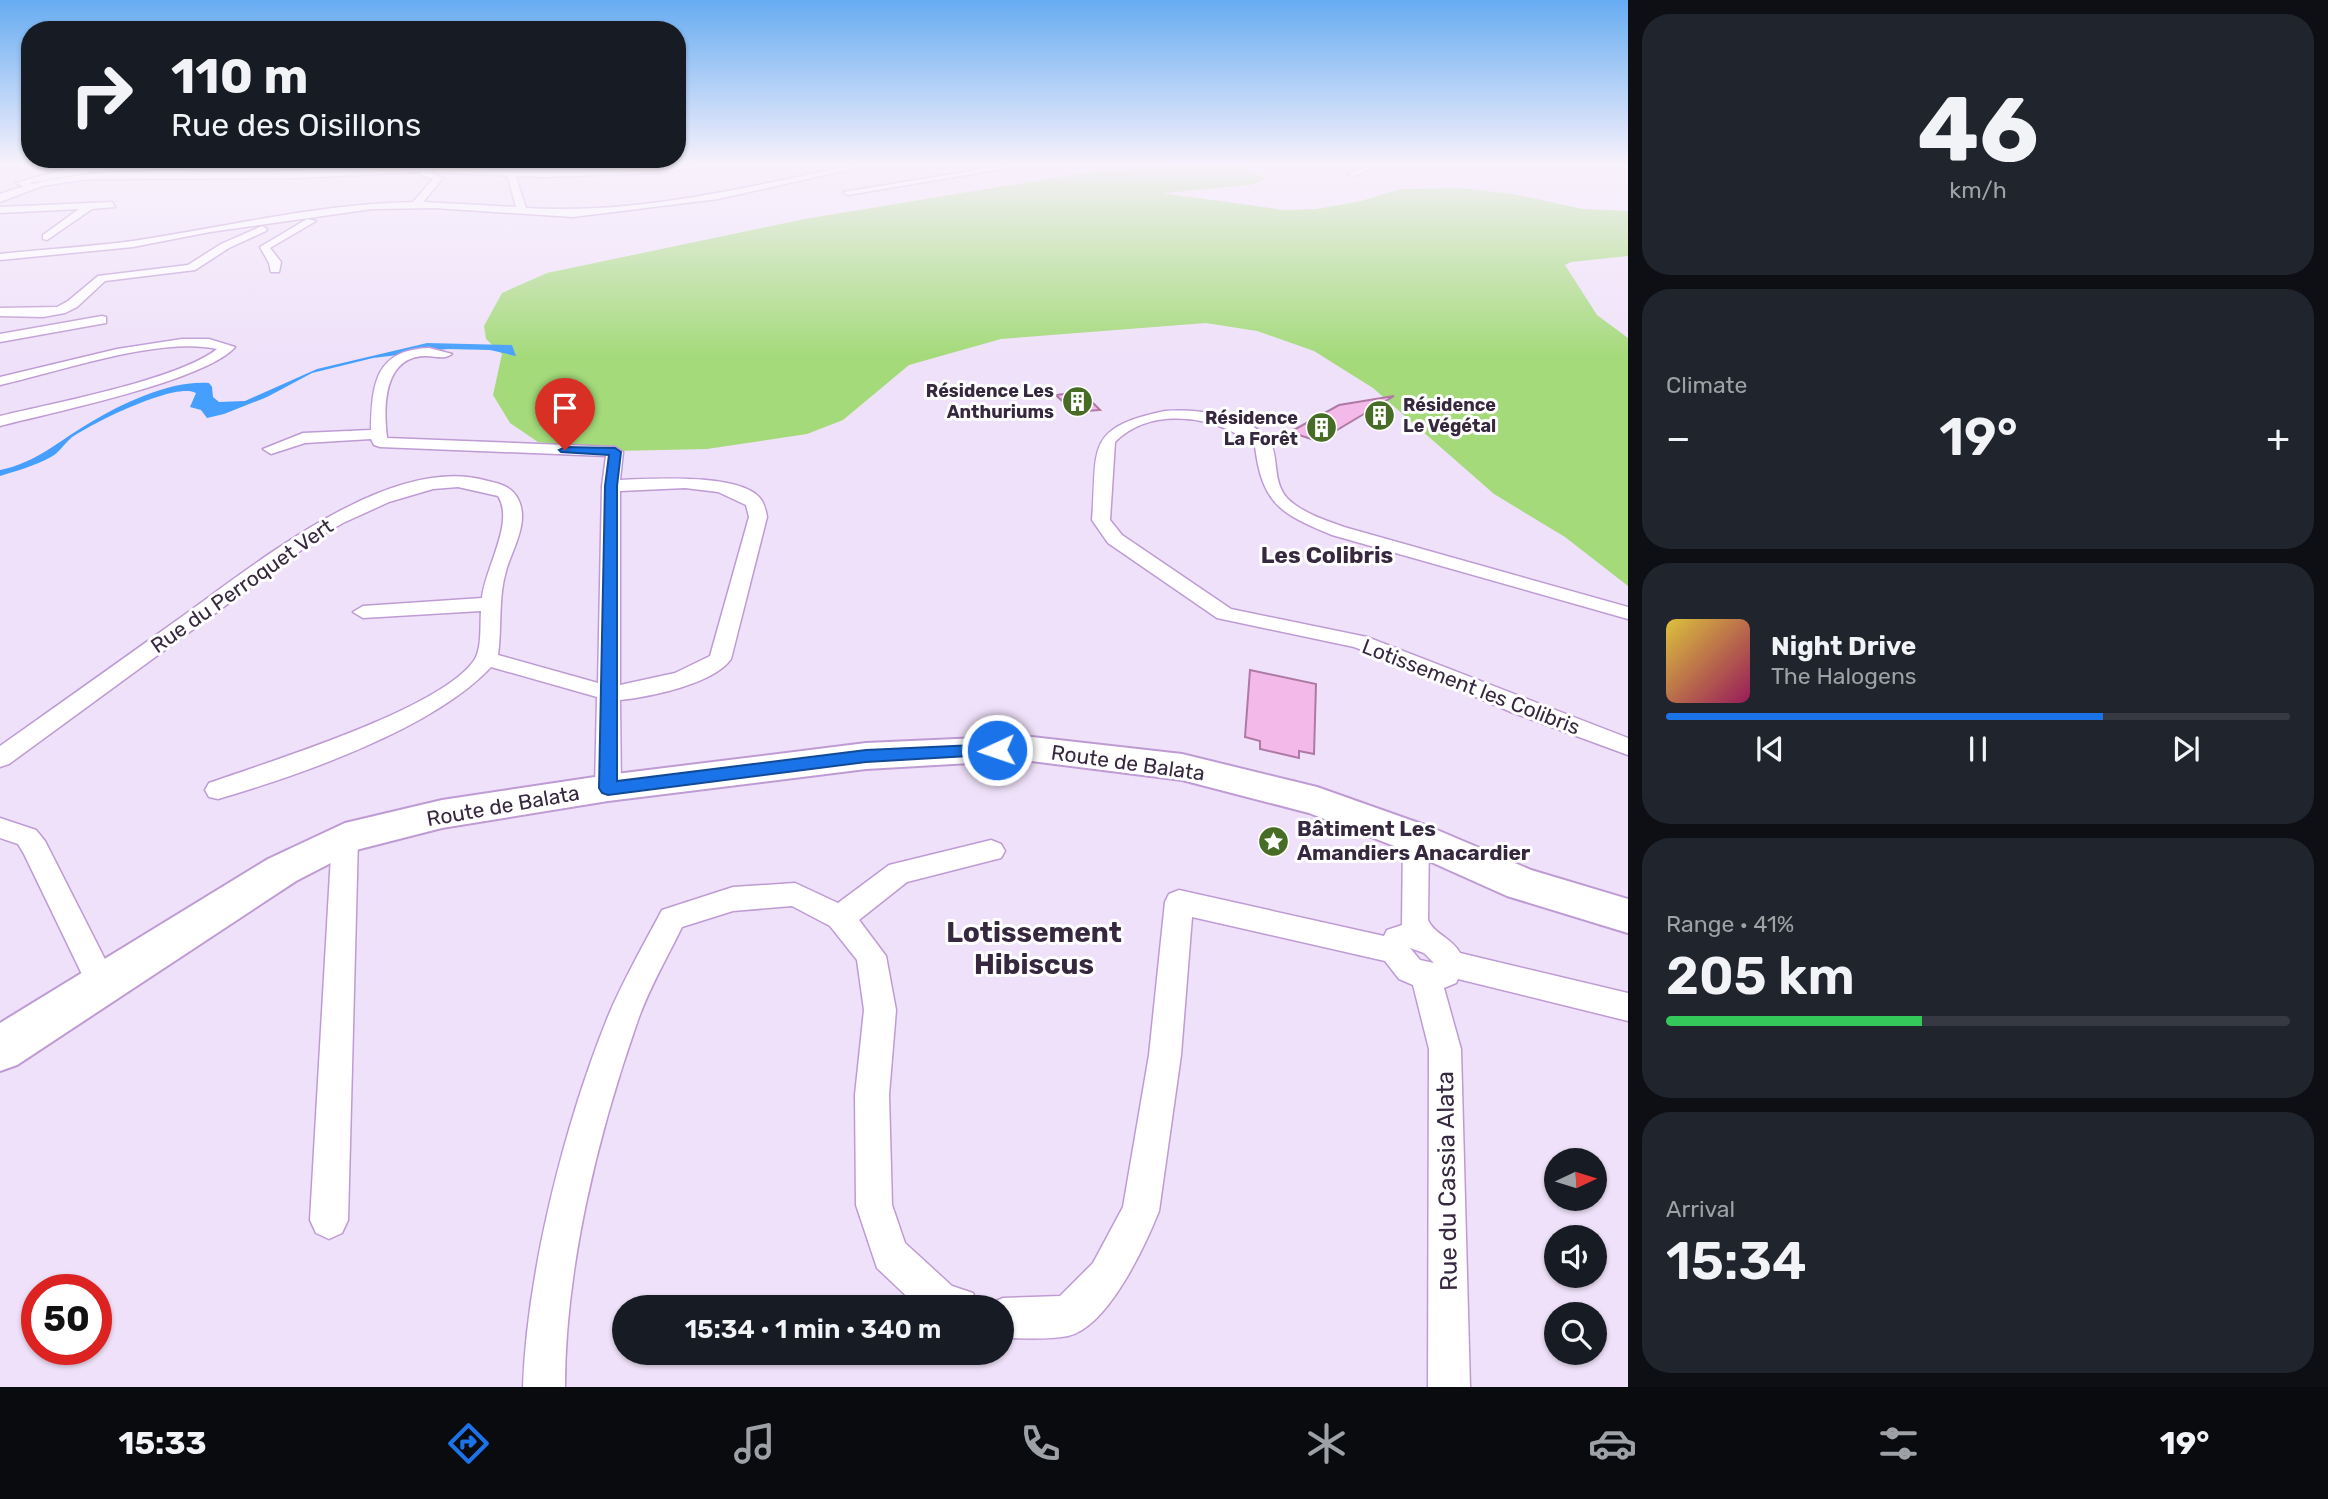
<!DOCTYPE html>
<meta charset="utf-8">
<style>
:root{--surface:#171b24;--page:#20242c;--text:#f1f3f6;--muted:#9ea1a6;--line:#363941;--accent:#1a73e8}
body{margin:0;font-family:Rubik,sans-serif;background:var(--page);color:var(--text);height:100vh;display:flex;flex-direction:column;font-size:26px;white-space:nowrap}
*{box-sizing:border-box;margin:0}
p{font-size:23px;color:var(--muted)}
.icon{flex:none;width:38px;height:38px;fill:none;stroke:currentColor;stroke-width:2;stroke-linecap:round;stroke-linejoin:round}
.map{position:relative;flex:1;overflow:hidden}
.drawer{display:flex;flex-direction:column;gap:14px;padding:14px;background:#0d0f14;width:700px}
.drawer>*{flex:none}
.guide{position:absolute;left:21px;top:21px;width:665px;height:147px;border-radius:28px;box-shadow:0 2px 5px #0004;background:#171b24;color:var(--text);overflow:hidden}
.needle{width:46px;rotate:86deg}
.tools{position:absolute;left:1544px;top:1148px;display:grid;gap:14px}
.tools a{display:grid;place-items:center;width:63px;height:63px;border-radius:50%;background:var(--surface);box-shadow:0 2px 5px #0004;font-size:35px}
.speed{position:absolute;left:21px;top:1274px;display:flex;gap:14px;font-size:35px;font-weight:700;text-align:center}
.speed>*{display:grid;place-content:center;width:91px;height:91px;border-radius:50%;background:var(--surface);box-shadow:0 2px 5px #0004;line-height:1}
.speed .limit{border:10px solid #d22;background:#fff;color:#111}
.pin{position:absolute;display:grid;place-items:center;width:60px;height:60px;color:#fff;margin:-72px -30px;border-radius:50% 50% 50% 0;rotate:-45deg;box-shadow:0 0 7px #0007}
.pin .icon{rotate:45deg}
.me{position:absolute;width:77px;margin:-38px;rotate:267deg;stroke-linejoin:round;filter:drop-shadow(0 0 5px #0008)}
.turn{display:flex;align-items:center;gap:24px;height:147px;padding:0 35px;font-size:32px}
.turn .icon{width:91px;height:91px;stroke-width:2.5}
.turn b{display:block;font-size:49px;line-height:60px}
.big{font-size:52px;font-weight:600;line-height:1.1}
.drawer .widget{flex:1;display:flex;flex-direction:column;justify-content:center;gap:10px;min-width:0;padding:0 24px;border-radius:28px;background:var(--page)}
.drawer .dial{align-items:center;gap:0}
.dial b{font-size:91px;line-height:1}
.song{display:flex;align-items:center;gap:21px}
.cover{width:84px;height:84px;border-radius:10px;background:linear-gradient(135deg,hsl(50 70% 55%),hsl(330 70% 35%))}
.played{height:7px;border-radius:4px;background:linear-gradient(90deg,var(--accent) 70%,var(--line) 70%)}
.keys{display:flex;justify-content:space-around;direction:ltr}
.heat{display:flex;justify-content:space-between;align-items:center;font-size:38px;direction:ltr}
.charge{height:10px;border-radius:5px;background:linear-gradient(90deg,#34c759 41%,var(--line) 0)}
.trip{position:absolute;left:612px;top:1295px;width:402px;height:70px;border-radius:35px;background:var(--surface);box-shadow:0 2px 5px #0004;font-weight:600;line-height:70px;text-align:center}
.tabs{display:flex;height:112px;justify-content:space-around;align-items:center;background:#090b0e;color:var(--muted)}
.tabs .icon{width:49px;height:49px}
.tabs .active{color:var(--accent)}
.tabs b{font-size:32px;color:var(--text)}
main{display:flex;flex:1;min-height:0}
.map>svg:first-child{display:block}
.green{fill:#a4da7a}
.water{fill:#459fff}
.building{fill:#f3bae9;stroke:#ae79a5;stroke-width:2}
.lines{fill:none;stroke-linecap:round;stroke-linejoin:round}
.minor-casing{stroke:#bf9bd4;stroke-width:3}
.tertiary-casing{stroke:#bf9bd4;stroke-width:3}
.secondary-casing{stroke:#bf9bd4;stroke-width:4}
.minor{fill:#fff;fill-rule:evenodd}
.tertiary{fill:#fff;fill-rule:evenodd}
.secondary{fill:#fff;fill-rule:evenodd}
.route{fill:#1a73e8;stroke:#114b97;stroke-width:2}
.labels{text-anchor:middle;stroke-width:6;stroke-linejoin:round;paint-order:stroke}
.far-poi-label{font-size:18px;font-weight:bold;fill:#36283f;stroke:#fff;text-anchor:end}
.street-label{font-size:21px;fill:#36283f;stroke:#fff}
.poi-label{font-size:21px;font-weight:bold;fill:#36283f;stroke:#fff;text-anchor:start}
.neighbourhood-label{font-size:23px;font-weight:bold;fill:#36283f;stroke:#fff}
.near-street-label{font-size:24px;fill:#36283f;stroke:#fff}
.near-neighbourhood-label{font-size:28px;font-weight:bold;fill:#36283f;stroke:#fff}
</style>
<main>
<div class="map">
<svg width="1628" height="1387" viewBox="0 0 1628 1387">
<rect width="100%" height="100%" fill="#efe1f9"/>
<polygon class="green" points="1213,164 1241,167 1268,179 1250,185 1162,193 1285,210 1317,209 1361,201 1401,189 1461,188 1513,194 1583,209 1628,211 1628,256 1571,262 1565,265 1597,315 1628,338 1628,586 1565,537 1494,494 1373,388 1314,351 1257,331 1206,323 1001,339 909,365 843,420 807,434 707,449 615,451 538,442 510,423 493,395 502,354 486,339 484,326 502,293 547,273 805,219 1095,171"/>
<path class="water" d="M427,343L512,345L516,356L490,350L447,349L373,358L312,373L267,397L224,414L207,418L201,410L190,407L196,393C176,381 90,424 71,438C64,444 59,453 51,457C36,465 17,471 0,476V470C36,463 60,440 91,422C123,403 171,380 209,383L212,387L213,397L219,402L245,401L317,369Z"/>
<g class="building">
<polygon points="1082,392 1100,410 1073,412 1056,395"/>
<polygon points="1394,396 1327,436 1323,435 1314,440 1290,432 1339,405"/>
<polygon points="1250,670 1316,684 1314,754 1299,751 1299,758 1260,749 1260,741 1245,737"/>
</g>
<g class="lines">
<defs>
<g id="minor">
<polygon points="112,164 134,164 30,183 34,186 29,189 16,183 65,169"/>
<polygon points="382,164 395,164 356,176 352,173"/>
<path d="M860,164H874L718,199L573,217L435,208L372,209L210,232L133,247L0,260V254C44,249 89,247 133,241C226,227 318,204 413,202L433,179L419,174L427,166L431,169L428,173L443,178L423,202L516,207L507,174L511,171L515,174L526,208C638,215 751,186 860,164Z"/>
<polygon points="1013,164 1031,164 848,195 843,192"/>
<polygon points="1370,164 1380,164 1355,176 1348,174"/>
<polygon points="112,202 115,207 92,209 47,240 43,239 43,235 79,209 0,213 0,207"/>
<polygon points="307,219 316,221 270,248 281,262 279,272 271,272 269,263 260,247"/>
<polygon points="262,226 267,229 266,231 229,248 195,270 105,281 77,307 65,313 43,317 0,316 0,308 57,307 68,301 98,276 188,265 221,244"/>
<polygon points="102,316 106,317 106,323 0,342 0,334"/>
<path d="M182,339H209L235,347C206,381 49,413 0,426V416C53,403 178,380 217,349C160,336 58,372 0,385V377L117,349Z"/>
<path d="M429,348L452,354C444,360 436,356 426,356C384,356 383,405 387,438L615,447L623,452L620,480C650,479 745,472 762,501C765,506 766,512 767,517L731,659C714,684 649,697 620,700L621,788L617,795L608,797L599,795L595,788L597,697L491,667C433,729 300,775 218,799L209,797L205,790L209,783C268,762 443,709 475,659C482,647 480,624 481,611L363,618L353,612L363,606L482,598C485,568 515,522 498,496L458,487L433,489L389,502L343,523L322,535L9,764L0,767V746C58,705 116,664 173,623C250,569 389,451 488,481C501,484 512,487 518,499C530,522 512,549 506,571C498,598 502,627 498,655L598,683L602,486L606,456L380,447L374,445L371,439L305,443L271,454L263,449L303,433L371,430C372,384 375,350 429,348ZM685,488L718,492L746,505L749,517L710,656L675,673L620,685V491Z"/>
<path d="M1165,411C1194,409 1252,414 1270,442C1279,457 1272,481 1287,498C1302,513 1325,520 1344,527L1628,607V619L1332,535C1280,514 1262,503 1255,446C1218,416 1152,405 1115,442L1110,520L1122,535L1231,609L1367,637L1628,738V755L1511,712L1407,667L1354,647L1217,618L1108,543L1092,520C1098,449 1083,428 1165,411Z"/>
<polygon points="0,818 36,830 45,841 118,985 114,995 103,999 92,995 24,854 18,844 0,838"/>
<polygon points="345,828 354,831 358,838 348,1220 342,1233 329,1239 316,1233 310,1220 332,838 336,831"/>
<path d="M1416,828L1425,831L1429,838L1428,920C1434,934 1452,938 1460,953L1628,993V1021L1458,979L1456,983L1444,988L1461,1049L1470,1387H1428L1429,1049L1413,985L1399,979L1385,961L1192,917L1181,1055L1159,1211C1145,1246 1108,1327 1068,1336C1048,1340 1023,1338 1003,1338V1307H988L989,1304L1003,1298L1060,1296L1093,1263L1123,1207L1149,1055L1165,902L1169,894L1179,890L1384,936L1387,930L1402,925L1403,838L1407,831ZM1410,948L1424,953L1434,963L1420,960Z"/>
<path d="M991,840L1001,844L1005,851L1001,858L907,882L859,920L886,956L896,1010L889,1095L892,1205L905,1243L952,1286L973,1293L979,1307H918L877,1268L856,1205L855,1095L864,1010L857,960L830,926L792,906L733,911L682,927C667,958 648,990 637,1023C598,1134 565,1269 565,1387H523C527,1273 564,1126 607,1019C622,982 643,946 662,910L733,887L795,883L838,903L889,865Z"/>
</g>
<path id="tertiary" d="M685,164H717L659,173L544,177L420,172L296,178L90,179L42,186L0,202V194C78,165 159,172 241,172C301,172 361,166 421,166C509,166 597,174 685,164Z"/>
<polygon id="secondary" points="1023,736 1182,754 1317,787 1430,827 1531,870 1628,899 1628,933 1507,896 1402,849 1309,813 1182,780 1023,760 866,769 608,801 442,828 356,850 296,881 17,1065 0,1071 0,1023 268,859 345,823 442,800 608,775 866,743"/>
</defs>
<use href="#minor" class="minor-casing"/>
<use href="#tertiary" class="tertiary-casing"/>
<use href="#secondary" class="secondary-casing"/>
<use href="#minor" class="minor"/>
<use href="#tertiary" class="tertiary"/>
<use href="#secondary" class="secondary"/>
</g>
<linearGradient id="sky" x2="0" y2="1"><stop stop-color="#67acf1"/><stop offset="0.46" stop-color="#f8f2fc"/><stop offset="1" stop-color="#f8f2fc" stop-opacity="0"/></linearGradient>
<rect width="1628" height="358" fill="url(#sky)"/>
<polygon class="route" points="565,447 615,448 621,452 617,486 617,781 866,750 997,744 1006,750 1003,754 866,762 608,795 602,793 599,788 605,486 609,455 561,452 559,450"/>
<defs>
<symbol id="building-disc" viewBox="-11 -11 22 22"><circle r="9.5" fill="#476c26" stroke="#fff"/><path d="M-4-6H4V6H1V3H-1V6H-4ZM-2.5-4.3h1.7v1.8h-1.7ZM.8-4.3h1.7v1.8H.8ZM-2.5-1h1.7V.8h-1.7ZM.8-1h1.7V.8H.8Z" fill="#fff"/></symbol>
<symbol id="sight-disc" viewBox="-11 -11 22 22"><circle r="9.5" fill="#476c26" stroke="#fff"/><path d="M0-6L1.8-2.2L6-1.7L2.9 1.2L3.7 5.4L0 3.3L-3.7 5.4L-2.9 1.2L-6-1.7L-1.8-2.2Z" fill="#fff"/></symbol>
</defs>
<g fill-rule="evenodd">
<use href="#building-disc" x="1060" y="384" width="35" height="35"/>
<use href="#building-disc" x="1362" y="398" width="35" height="35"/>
<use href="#building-disc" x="1304" y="410" width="35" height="35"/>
<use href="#sight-disc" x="1256" y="824" width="35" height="35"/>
</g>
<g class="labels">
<g class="far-poi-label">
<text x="1054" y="397">Résidence Les<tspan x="1054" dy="21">Anthuriums</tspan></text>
<text x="1403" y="411" text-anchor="start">Résidence<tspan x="1403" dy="21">Le Végétal</tspan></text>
<text x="1298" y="424">Résidence<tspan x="1298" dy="21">La Forêt</tspan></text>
</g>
<g class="street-label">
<text transform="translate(242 586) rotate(-35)" y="7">Rue du Perroquet Vert</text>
<text transform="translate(1471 687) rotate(21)" y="7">Lotissement les Colibris</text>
<text transform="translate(1128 763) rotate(8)" y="7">Route de Balata</text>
<text transform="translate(503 806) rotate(-10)" y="7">Route de Balata</text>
</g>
<g class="poi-label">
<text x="1297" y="836">Bâtiment Les<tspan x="1297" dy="24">Amandiers Anacardier</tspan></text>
</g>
<g class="neighbourhood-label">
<text x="1327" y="563">Les Colibris</text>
</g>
<g class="near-street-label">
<text transform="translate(1447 1181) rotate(-91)" y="8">Rue du Cassia Alata</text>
</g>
<g class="near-neighbourhood-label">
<text x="1034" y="942">Lotissement<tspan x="1034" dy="32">Hibiscus</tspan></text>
</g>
</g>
</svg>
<div class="tools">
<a><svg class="needle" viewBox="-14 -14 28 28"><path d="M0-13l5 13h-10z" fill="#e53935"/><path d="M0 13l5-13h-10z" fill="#9ea1a6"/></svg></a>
<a><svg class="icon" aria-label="sound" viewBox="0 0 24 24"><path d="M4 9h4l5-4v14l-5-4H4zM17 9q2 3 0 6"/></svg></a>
<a><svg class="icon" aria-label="search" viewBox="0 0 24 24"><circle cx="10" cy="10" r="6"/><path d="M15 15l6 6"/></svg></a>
</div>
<div class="speed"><div class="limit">50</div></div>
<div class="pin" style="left:565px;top:450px;background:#d93025"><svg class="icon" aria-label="arrive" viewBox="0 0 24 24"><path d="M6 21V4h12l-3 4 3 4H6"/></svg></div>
<svg class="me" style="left:997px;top:750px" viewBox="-20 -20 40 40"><circle r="17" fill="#1a73e8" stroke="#fff" stroke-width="3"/><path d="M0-11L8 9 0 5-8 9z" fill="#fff"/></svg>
<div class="trip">15:34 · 1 min · 340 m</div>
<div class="guide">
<div class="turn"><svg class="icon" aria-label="right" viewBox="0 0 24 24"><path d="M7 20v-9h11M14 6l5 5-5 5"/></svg><div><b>110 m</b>Rue des Oisillons</div></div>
</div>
</div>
<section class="drawer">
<div class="widget dial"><b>46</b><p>km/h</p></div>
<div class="widget"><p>Climate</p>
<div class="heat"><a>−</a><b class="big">19°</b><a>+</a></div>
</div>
<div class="widget">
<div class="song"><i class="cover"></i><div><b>Night Drive</b><p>The Halogens</p></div></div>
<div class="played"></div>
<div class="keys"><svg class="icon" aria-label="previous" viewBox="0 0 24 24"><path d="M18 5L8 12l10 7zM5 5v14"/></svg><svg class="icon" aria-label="pause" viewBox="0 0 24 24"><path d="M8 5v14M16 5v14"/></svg><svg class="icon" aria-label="next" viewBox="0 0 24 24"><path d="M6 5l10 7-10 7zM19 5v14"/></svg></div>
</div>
<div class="widget"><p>Range · 41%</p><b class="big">205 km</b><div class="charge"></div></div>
<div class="widget"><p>Arrival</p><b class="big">15:34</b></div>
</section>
</main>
<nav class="tabs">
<b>15:33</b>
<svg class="icon active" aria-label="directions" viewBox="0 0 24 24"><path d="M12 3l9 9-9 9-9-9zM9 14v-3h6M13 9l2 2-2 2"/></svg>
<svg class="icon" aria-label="music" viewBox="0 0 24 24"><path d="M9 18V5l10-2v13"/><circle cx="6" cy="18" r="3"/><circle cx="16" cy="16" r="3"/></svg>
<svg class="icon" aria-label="phone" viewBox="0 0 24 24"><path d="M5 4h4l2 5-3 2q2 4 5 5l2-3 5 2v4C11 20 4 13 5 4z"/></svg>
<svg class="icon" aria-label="climate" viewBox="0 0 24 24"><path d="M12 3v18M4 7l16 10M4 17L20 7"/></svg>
<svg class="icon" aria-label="car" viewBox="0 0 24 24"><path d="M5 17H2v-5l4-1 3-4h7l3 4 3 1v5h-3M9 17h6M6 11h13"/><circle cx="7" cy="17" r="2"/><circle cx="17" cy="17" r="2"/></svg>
<svg class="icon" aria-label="filters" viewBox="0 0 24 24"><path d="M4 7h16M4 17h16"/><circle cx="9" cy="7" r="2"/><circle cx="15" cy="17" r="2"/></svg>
<b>19°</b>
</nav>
